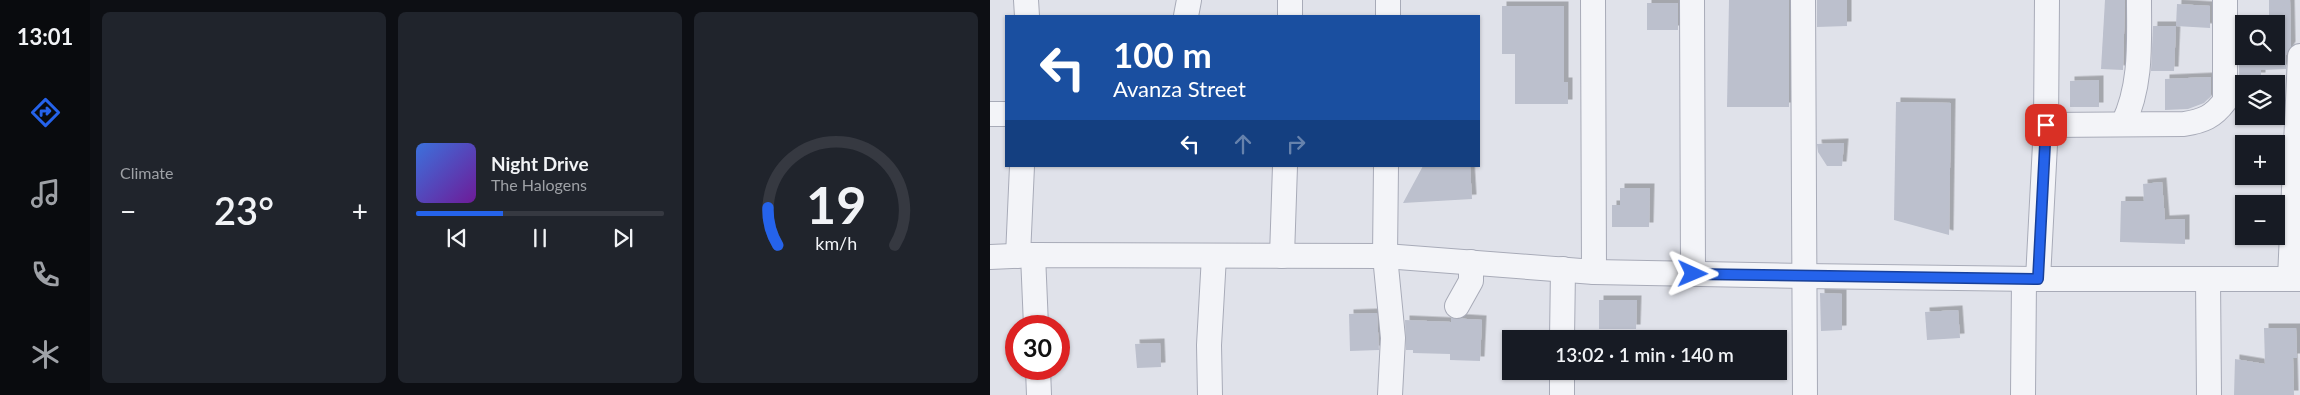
<!DOCTYPE html>
<meta charset="utf-8">
<style>
:root{--surface:#171b24;--page:#20242c;--text:#f1f3f6;--muted:#9ea1a6;--line:#363941;--accent:#2563eb}
body{margin:0;font-family:Lato,sans-serif;background:var(--page);color:var(--text);height:100vh;display:flex;flex-direction:column;font-size:19px;white-space:nowrap}
*{box-sizing:border-box;margin:0}
p{font-size:16px;color:var(--muted)}
.icon{flex:none;width:28px;height:28px;fill:none;stroke:currentColor;stroke-width:2;stroke-linecap:round;stroke-linejoin:round}
.map{position:relative;flex:1;overflow:hidden}
.side{display:flex;flex-direction:column;gap:12px;padding:12px;background:#0d0f14;width:900px}
.side>*{flex:none}
.top-card{position:absolute;left:15px;top:15px;width:475px;height:152px;border-radius:0px;box-shadow:0 1px 4px #0004;background:#1a4fa0;color:#fff;overflow:hidden}
.buttons{position:absolute;left:1245px;top:15px;display:grid;gap:10px}
.buttons a{display:grid;place-items:center;width:50px;height:50px;border-radius:0px;background:var(--surface);box-shadow:0 1px 4px #0004;font-size:25px}
.speed{position:absolute;left:15px;top:315px;display:flex;gap:10px;font-size:25px;font-weight:700;text-align:center}
.speed>*{display:grid;place-content:center;width:65px;height:65px;border-radius:50%;background:var(--surface);box-shadow:0 1px 4px #0004;line-height:1}
.speed .limit{border:8px solid #d22;background:#fff;color:#111}
.pin{position:absolute;display:grid;place-items:center;width:42px;height:42px;color:#fff;margin:-21px;border-radius:10px;box-shadow:0 2px 8px #0006}
.me{position:absolute;width:55px;margin:-28px;rotate:91deg;stroke-linejoin:round;filter:drop-shadow(0 0 4px #0008)}
.turn{display:flex;align-items:center;gap:18px;height:105px;padding:0 25px;font-size:22px}
.turn .icon{width:65px;height:65px;stroke-width:2.5}
.turn b{display:block;font-size:35px;line-height:42px}
.lanes{display:flex;align-items:center;height:48px;padding:0 25px;background:#0003;justify-content:center;gap:25px;direction:ltr}
.lanes .off{opacity:.35}
.big{font-size:38px;font-weight:600;line-height:1.1}
.side .widget{flex:1;display:flex;flex-direction:column;justify-content:center;gap:8px;min-width:0;padding:0 18px;border-radius:8px;background:var(--page)}
.side .dial{align-items:center;gap:0}
.dial svg{height:130px;overflow:visible;fill:none;stroke:var(--line);stroke-width:7;stroke-linecap:round;text-anchor:middle}
.dial text{fill:var(--text);stroke:none}
.song{display:flex;align-items:center;gap:15px}
.cover{width:60px;height:60px;border-radius:8px;background:linear-gradient(135deg,hsl(220 70% 55%),hsl(280 70% 35%))}
.played{height:5px;border-radius:2px;background:linear-gradient(90deg,var(--accent) 35%,var(--line) 35%)}
.keys{display:flex;justify-content:space-around;direction:ltr}
.heat{display:flex;justify-content:space-between;align-items:center;font-size:28px;direction:ltr}
.side .tiles{flex:1;display:grid;gap:12px;grid-template-columns:repeat(3,1fr)}
.trip{position:absolute;left:512px;top:330px;width:285px;height:50px;border-radius:0px;background:var(--surface);box-shadow:0 1px 4px #0004;font-weight:600;line-height:50px;text-align:center}
main{display:flex;flex:1;min-height:0}
.dock{display:flex;flex-direction:column;width:90px;justify-content:space-around;align-items:center;background:#090b0e;color:var(--muted)}
.dock .icon{width:35px;height:35px}
.dock .selected{color:var(--accent)}
.dock b{font-size:22px;color:var(--text)}
.map>svg:first-child{display:block}
.building{fill:#bcc0cd;filter:url(#shadow)}
.lines{fill:none;stroke-linecap:round;stroke-linejoin:round}
.minor-casing{stroke:#a8abb8;stroke-width:26}
.minor{stroke:#f3f4f8;stroke-width:24}
.route-casing{stroke:#184099;stroke-width:12}
.route{stroke:#2563eb;stroke-width:9}
</style>
<main>
<nav class="dock">
<b>13:01</b>
<svg class="icon selected" aria-label="directions" viewBox="0 0 24 24"><path d="M12 3l9 9-9 9-9-9zM9 14v-3h6M13 9l2 2-2 2"/></svg>
<svg class="icon" aria-label="music" viewBox="0 0 24 24"><path d="M9 18V5l10-2v13"/><circle cx="6" cy="18" r="3"/><circle cx="16" cy="16" r="3"/></svg>
<svg class="icon" aria-label="phone" viewBox="0 0 24 24"><path d="M5 4h4l2 5-3 2q2 4 5 5l2-3 5 2v4C11 20 4 13 5 4z"/></svg>
<svg class="icon" aria-label="climate" viewBox="0 0 24 24"><path d="M12 3v18M4 7l16 10M4 17L20 7"/></svg>
</nav>
<section class="side">
<div class="tiles">
<div class="widget"><p>Climate</p>
<div class="heat"><a>−</a><b class="big">23°</b><a>+</a></div>
</div>
<div class="widget">
<div class="song"><i class="cover"></i><div><b>Night Drive</b><p>The Halogens</p></div></div>
<div class="played"></div>
<div class="keys"><svg class="icon" aria-label="previous" viewBox="0 0 24 24"><path d="M18 5L8 12l10 7zM5 5v14"/></svg><svg class="icon" aria-label="pause" viewBox="0 0 24 24"><path d="M8 5v14M16 5v14"/></svg><svg class="icon" aria-label="next" viewBox="0 0 24 24"><path d="M6 5l10 7-10 7zM19 5v14"/></svg></div>
</div>
<div class="widget dial"><svg viewBox="0 0 100 80">
<path d="M14 69A42 42 0 1 1 86 69"/>
<path d="M14 69A42 42 0 0 1 8 46" stroke="#2563eb"/>
<text x="50" y="56" font-size="32" font-weight="700">19</text>
<text x="50" y="72" font-size="11">km/h</text>
</svg></div>
</div>
</section>
<div class="map">
<svg width="1310" height="395" viewBox="0 0 1310 395">
<defs>
<filter id="shadow"><feDropShadow dx="4.5" dy="-4.5" stdDeviation="0" flood-color="#0004"/></filter>
</defs>
<rect width="100%" height="100%" fill="#e0e2ea"/>
<g class="building">
<polygon points="739,0 799,0 799,107 737,107"/>
<polygon points="827,0 857,0 857,26 827,27"/>
<polygon points="1115,0 1135,0 1133,70 1111,69"/>
<polygon points="1279,0 1300,0 1301,46 1296,55 1296,69 1271,70 1271,77 1260,77 1249,86 1249,44 1254,44 1254,56 1286,56 1286,24 1279,24"/>
<rect x="657" y="3" width="31" height="27"/>
<polygon points="1187,4 1220,6 1220,28 1186,26"/>
<polygon points="512,6 574,6 574,82 578,82 578,104 525,104 525,54 512,54"/>
<polygon points="1163,26 1186,26 1184,71 1161,71"/>
<polygon points="1221,77 1221,96 1214,103 1198,109 1175,110 1175,79"/>
<polygon points="1109,80 1109,107 1080,107 1080,81"/>
<polygon points="906,102 961,103 959,235 904,220"/>
<polygon points="854,143 852,166 837,166 828,152 827,144"/>
<polygon points="433,166 480,166 482,199 413,203"/>
<polygon points="1172,182 1175,220 1195,219 1195,244 1130,242 1131,201 1154,201 1153,184"/>
<polygon points="630,188 660,188 659,227 622,227 622,205 630,205"/>
<polygon points="830,293 852,294 852,330 831,331"/>
<polygon points="609,300 647,300 646,329 609,329"/>
<polygon points="968,310 970,338 937,340 935,312"/>
<polygon points="387,313 389,350 360,351 359,314"/>
<polygon points="461,318 492,320 490,361 460,360 460,354 423,353 423,350 416,350 415,320 461,322"/>
<polygon points="1274,328 1306,328 1307,358 1303,358 1304,395 1244,395 1245,359 1275,364"/>
<polygon points="170,343 171,367 147,368 145,344"/>
</g>
<g class="lines">
<defs>
<g id="minor">
<polyline points="36,0 37,16"/>
<polyline points="300,0 300,16"/>
<polyline points="603,0 604,272"/>
<polyline points="702,0 703,273"/>
<polyline points="813,0 815,395"/>
<polyline points="196,16 199,0"/>
<polyline points="398,16 398,0"/>
<polyline points="0,114 16,114"/>
<path d="M1133,124C1152,85 1149,42 1149,0"/>
<path d="M1056,125L1194,124C1213,121 1223,117 1235,101V0"/>
<polyline points="396,166 395,256 403,338 400,395"/>
<polyline points="43,255 46,326"/>
<polyline points="28,256 32,166"/>
<polyline points="292,256 295,166"/>
<polyline points="0,257 43,255 395,256 604,272 814,276 1048,279 1310,279"/>
<polyline points="1300,278 1310,56"/>
<polyline points="1048,279 1056,125 1057,0"/>
<polyline points="1218,279 1219,395"/>
<polyline points="467,306 481,281 481,262"/>
<polyline points="572,339 573,269"/>
<polyline points="48,369 49,395"/>
<polyline points="220,395 219,345 224,256"/>
<polyline points="572,395 572,371"/>
<polyline points="1033,395 1034,279"/>
</g>
</defs>
<use href="#minor" class="minor-casing"/>
<use href="#minor" class="minor"/>
</g>
<g class="lines">
<defs>
<polyline id="route" points="703,274 1048,279 1056,125"/>
</defs>
<use href="#route" class="route-casing"/>
<use href="#route" class="route"/>
</g>
</svg>
<div class="buttons">
<a><svg class="icon" aria-label="search" viewBox="0 0 24 24"><circle cx="10" cy="10" r="6"/><path d="M15 15l6 6"/></svg></a>
<a><svg class="icon" aria-label="layers" viewBox="0 0 24 24"><path d="M12 4l9 5-9 5-9-5zM3 14l9 5 9-5"/></svg></a>
<a>+</a>
<a>−</a>
</div>
<div class="speed"><div class="limit">30</div></div>
<div class="pin" style="left:1056px;top:125px;background:#d93025"><svg class="icon" aria-label="arrive" viewBox="0 0 24 24"><path d="M6 21V4h12l-3 4 3 4H6"/></svg></div>
<svg class="me" style="left:703px;top:274px" viewBox="-20 -20 40 40"><path d="M0-17L14 15 0 8-14 15z" fill="#2563eb" stroke="#fff" stroke-width="4"/></svg>
<div class="trip">13:02 · 1 min · 140 m</div>
<div class="top-card">
<div class="turn"><svg class="icon" aria-label="left" viewBox="0 0 24 24"><path d="M17 20v-9H6M10 6l-5 5 5 5"/></svg><div><b>100 m</b>Avanza Street</div></div>
<div class="lanes"><svg class="icon" aria-label="left" viewBox="0 0 24 24"><path d="M17 20v-9H6M10 6l-5 5 5 5"/></svg><svg class="icon off" aria-label="ahead" viewBox="0 0 24 24"><path d="M12 20V5M6 11l6-6 6 6"/></svg><svg class="icon off" aria-label="right" viewBox="0 0 24 24"><path d="M7 20v-9h11M14 6l5 5-5 5"/></svg></div>
</div>
</div>
</main>
